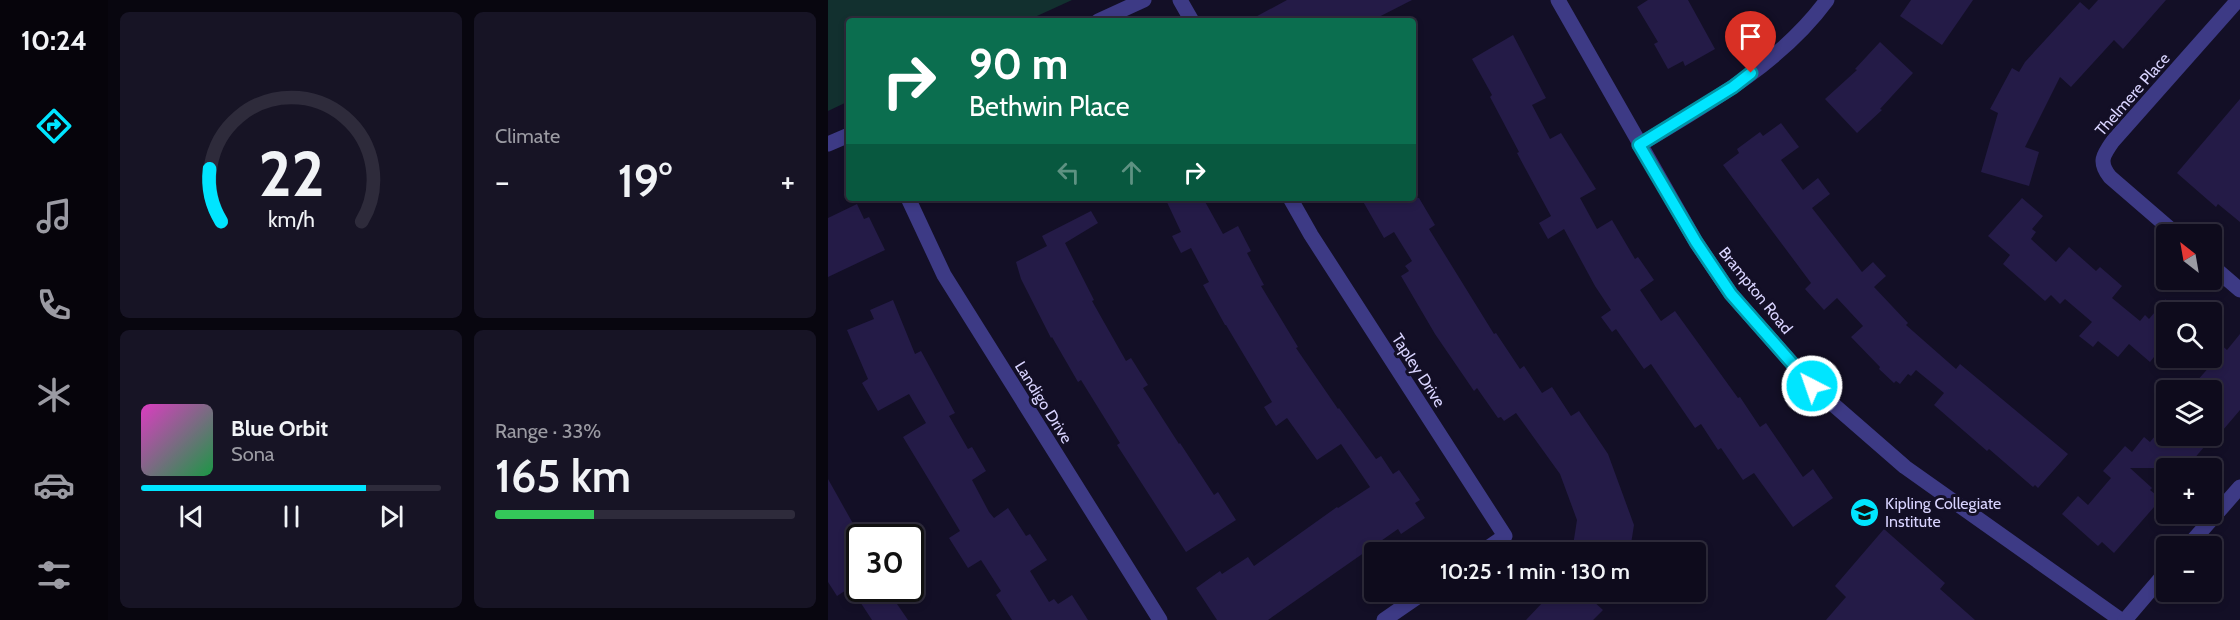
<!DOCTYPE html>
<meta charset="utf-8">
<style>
:root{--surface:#0e0b1c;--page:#171425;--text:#f1f3f6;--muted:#9b9ba3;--line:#2e2b3b;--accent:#00e5ff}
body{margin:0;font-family:Cabin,sans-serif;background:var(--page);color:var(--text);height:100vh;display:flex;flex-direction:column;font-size:22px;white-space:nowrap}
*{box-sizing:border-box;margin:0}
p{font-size:20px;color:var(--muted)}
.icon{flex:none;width:33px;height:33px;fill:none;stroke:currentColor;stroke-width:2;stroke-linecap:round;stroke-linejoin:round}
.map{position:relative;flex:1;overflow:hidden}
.drawer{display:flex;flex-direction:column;gap:12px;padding:12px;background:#08060f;width:720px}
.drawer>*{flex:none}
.guide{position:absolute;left:18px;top:18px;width:570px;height:183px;border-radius:6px;box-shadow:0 3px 9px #0003,0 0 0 2px var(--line);background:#0b6e4f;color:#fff;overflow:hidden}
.needle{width:39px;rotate:329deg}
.controls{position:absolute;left:1328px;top:224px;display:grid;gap:12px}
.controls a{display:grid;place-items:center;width:66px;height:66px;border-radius:6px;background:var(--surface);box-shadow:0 3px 9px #0003,0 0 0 2px var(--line);font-size:30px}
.speed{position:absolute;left:18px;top:524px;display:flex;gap:12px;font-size:30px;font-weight:700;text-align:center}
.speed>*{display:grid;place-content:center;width:78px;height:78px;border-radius:50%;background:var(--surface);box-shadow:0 3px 9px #0003,0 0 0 2px var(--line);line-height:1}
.speed .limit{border:3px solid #111;border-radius:9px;background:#fff;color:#111}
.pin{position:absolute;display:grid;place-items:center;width:51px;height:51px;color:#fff;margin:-62px -26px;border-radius:50% 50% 50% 0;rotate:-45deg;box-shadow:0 0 6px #0007}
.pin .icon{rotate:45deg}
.me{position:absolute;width:66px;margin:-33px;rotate:319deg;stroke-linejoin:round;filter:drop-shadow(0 0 4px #0008)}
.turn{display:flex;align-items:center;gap:21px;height:126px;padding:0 24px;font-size:27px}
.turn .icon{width:78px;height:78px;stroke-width:2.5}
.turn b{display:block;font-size:42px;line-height:51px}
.lanes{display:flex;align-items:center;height:57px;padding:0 24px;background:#0003;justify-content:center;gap:30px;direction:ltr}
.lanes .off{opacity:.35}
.big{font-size:45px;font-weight:600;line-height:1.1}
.drawer .tile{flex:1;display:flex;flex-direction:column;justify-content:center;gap:9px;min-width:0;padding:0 21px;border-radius:9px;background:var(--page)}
.drawer .dial{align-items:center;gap:0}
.dial svg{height:156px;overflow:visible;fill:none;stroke:var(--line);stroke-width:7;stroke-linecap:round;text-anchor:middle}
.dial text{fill:var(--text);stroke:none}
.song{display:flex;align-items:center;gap:18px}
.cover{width:72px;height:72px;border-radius:9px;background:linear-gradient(135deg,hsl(310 70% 55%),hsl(140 70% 35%))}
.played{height:6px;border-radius:3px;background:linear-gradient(90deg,var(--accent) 75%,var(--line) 75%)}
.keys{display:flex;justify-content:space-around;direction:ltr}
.heat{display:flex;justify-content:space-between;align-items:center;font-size:33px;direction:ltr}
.charge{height:9px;border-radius:4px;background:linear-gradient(90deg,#34c759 33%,var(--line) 0)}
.drawer .tiles{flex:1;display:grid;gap:12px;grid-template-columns:repeat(2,1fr)}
.trip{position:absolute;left:536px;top:542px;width:342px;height:60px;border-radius:6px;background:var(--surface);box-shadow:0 3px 9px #0003,0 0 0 2px var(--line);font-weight:600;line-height:60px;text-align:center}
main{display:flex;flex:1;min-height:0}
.menu{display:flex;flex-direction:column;width:108px;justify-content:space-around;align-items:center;background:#06040b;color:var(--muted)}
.menu .icon{width:42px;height:42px}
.menu .on{color:var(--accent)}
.menu b{font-size:27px;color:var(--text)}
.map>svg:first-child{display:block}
.green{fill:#12302f}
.building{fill:#241b47}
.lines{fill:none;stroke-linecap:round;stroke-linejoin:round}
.minor{stroke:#3d3a85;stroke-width:15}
.route-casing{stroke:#0095a6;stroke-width:15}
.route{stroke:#00e5ff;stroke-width:10}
.labels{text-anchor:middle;stroke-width:6;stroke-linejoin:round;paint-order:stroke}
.street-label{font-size:16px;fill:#d9d4ff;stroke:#130f26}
.poi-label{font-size:16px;fill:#d9d4ff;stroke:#130f26;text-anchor:start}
</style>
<main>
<nav class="menu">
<b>10:24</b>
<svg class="icon on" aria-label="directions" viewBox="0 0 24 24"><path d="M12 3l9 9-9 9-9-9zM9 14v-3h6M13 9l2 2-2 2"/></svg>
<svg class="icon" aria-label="music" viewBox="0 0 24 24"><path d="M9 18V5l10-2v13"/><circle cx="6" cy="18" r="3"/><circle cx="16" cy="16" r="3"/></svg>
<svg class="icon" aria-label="phone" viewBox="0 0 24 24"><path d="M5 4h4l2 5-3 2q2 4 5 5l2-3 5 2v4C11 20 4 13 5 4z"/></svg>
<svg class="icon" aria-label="climate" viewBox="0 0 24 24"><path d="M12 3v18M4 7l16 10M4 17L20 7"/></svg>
<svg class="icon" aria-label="car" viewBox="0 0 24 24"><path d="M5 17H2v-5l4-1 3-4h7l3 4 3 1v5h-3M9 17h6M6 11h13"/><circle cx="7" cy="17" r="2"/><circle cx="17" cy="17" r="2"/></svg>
<svg class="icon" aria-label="filters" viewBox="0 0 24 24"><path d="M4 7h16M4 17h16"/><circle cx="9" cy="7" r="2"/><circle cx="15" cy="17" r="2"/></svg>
</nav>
<section class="drawer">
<div class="tiles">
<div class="tile dial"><svg viewBox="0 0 100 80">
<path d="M14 69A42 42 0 1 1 86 69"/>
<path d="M14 69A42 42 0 0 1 8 42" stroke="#00e5ff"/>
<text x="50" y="56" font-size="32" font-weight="700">22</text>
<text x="50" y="72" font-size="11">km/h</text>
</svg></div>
<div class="tile"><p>Climate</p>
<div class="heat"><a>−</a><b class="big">19°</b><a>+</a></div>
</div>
<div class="tile">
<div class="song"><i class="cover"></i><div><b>Blue Orbit</b><p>Sona</p></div></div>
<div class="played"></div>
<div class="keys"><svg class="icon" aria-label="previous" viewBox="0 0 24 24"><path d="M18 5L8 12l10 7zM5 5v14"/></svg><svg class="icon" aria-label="pause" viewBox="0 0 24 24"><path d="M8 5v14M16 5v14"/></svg><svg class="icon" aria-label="next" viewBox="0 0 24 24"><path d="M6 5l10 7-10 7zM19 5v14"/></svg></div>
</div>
<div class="tile"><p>Range · 33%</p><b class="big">165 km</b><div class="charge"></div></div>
</div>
</section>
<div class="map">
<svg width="1412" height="620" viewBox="0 0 1412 620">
<rect width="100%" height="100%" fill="#130f26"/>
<polygon class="green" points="0,0 244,0 198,21 21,21 21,101 0,111"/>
<g class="building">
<polygon points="459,0 584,0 543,21 420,21"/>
<polygon points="820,0 860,0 887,49 857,66 855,61 840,69 826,44 830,42 809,7"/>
<polygon points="1083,0 1145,0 1114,45 1072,16"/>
<polygon points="1270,0 1338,0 1295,49 1286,40 1243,87 1232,77 1197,147 1211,152 1201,186 1153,172 1170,113 1162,109 1184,68 1191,72 1197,62 1252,2 1261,10"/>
<polygon points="685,35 718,98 704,105 722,139 733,133 768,189 752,198 769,229 784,220 807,259 810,257 826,280 812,290 833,321 847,311 910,398 912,397 932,427 938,423 975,477 985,469 1005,498 965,527 926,473 915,480 893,448 890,450 873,424 867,428 823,364 816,369 788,329 784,332 773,317 783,310 767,286 736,229 720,239 711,223 723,216 689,153 691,152 662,97 664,95 644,59"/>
<polygon points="1052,42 1085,73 1052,109 1054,110 1029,133 997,99 1029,70 1027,69"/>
<polygon points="1412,99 1412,222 1390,204 1388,207 1349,173"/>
<polygon points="953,123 971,147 953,160 975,190 990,178 1002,194 984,208 1034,272 1045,262 1058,276 1046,287 1080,323 1078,325 1128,369 1132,364 1240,454 1210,488 1207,485 1205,487 1161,449 1159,451 1106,405 1116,393 1088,370 1083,376 1080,374 1072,384 1068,381 1066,383 1051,369 1052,367 1023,337 1035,326 1009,298 996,310 977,289 983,283 895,165 911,153 909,149 932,132 935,136"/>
<polygon points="337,198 375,198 395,234 410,226 423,251 419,253 436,285 433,286 470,347 468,348 510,409 511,408 548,459 553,456 565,474 571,470 592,500 587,503 597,518 573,534 570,529 440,620 389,620 368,588 392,571 394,574 420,557 426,566 509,507 510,508 542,487 513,444 489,460 459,418 448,426 436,407 444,402 398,325 397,325 375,285 381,282 363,248 353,253 344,236 353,232"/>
<polygon points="533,198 591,198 607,225 601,229 666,334 668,333 692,369 696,366 714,393 724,387 743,416 751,411 780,454 806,525 803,544 795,543 794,552 744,552 749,520 732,474 688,413 676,421 673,417 670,418 649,388 646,391 607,334 573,276 581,271 577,266 584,261 566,232 556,238"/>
<polygon points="1194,198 1215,216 1204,229 1208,232 1203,239 1228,262 1241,247 1268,271 1272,267 1294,286 1284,298 1312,321 1317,315 1321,319 1338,299 1338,342 1322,362 1301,344 1290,357 1270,341 1265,347 1251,336 1264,322 1237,299 1232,304 1223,295 1217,301 1175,264 1182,255 1160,236"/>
<polygon points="29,204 36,219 41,217 57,250 0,277 0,218"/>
<polygon points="263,211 270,223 237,243 266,300 264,301 298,361 303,358 320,385 315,388 351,444 352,443 386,495 390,492 408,520 358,552 289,445 292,443 253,380 250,382 224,337 223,338 193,279 188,262 219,246 214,236"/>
<polygon points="65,300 87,354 93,351 127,413 121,416 140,449 144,447 158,471 144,480 161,512 166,518 180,508 198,536 202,534 219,560 202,571 221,602 226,599 230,604 244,595 260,620 184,620 168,595 173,591 153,560 140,568 121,538 132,531 75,437 98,423 81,394 50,411 34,383 40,379 19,330 46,319 42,310"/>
<polygon points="1412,334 1412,410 1383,444 1383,439 1358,468 1302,468 1324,488 1322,490 1333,499 1286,553 1274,542 1270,546 1234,514 1250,496 1260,505 1283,478 1275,471 1297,446 1304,452 1316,437 1322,442 1328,435 1383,435 1383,390 1361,390 1383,365 1383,336 1399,350"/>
<polygon points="0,479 32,536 32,581 9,596 0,582"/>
<polygon points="1056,529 1117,583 1112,589 1147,620 998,620 1018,597 1007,586"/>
<polygon points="23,588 58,588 80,620 44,620"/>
<polygon points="703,591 754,591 775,610 765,620 698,620 715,602"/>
</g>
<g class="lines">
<g class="minor">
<polyline points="352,0 364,21"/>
<polyline points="730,0 868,242 903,294 984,386 1077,467 1293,620"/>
<polyline points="270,21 316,0"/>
<polyline points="0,144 21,135"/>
<path d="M811,145C878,105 952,64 999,0"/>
<polyline points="80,198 116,275 332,620"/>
<polyline points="462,198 483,235 677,536 654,552"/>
<path d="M1348,234L1282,177C1270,162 1275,155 1285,141L1410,0"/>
<polyline points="1383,265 1412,290"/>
<polyline points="1360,546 1412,487"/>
<polyline points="556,620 598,591"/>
<polyline points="1297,620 1338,572"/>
</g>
</g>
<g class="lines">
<defs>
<polyline id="route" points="923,73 905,87 811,145 868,242 903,294 984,386"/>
</defs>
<use href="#route" class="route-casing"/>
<use href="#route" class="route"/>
</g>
<defs>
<symbol id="school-disc" viewBox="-11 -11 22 22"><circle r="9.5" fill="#00e5ff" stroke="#130f26"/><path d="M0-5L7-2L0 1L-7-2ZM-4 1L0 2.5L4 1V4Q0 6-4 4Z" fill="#111"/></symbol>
</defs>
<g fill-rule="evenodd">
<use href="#school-disc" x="1020" y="496" width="33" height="33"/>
</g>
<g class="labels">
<g class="street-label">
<text transform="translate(1304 94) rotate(-49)" y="6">Thelmere Place</text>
<text transform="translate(928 290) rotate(51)" y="6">Brampton Road</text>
<text transform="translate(591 370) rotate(57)" y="6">Tapley Drive</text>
<text transform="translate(216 402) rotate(58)" y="6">Landigo Drive</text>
</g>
<g class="poi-label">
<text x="1057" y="509">Kipling Collegiate<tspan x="1057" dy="18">Institute</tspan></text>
</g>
</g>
</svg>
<div class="controls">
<a><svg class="needle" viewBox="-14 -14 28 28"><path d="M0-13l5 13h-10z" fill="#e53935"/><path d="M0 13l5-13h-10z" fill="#9b9ba3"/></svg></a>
<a><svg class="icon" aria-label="search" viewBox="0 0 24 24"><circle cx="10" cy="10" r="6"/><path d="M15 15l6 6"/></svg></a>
<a><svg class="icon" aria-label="layers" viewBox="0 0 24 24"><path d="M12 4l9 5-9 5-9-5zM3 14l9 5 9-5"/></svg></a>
<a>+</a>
<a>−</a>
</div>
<div class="speed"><div class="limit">30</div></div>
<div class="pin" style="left:923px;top:73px;background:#d93025"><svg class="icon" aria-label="arrive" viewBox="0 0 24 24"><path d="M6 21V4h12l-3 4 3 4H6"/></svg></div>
<svg class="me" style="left:984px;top:386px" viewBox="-20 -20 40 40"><circle r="17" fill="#00e5ff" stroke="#fff" stroke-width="3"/><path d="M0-11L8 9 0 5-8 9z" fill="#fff"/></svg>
<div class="trip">10:25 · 1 min · 130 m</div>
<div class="guide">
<div class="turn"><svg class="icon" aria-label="right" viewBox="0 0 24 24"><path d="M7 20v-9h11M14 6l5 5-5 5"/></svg><div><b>90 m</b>Bethwin Place</div></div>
<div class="lanes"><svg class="icon off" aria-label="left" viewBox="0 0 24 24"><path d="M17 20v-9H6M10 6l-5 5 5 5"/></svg><svg class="icon off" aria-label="ahead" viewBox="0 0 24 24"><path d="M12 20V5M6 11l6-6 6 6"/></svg><svg class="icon" aria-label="right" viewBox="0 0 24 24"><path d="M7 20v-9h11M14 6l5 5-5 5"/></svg></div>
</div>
</div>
</main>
